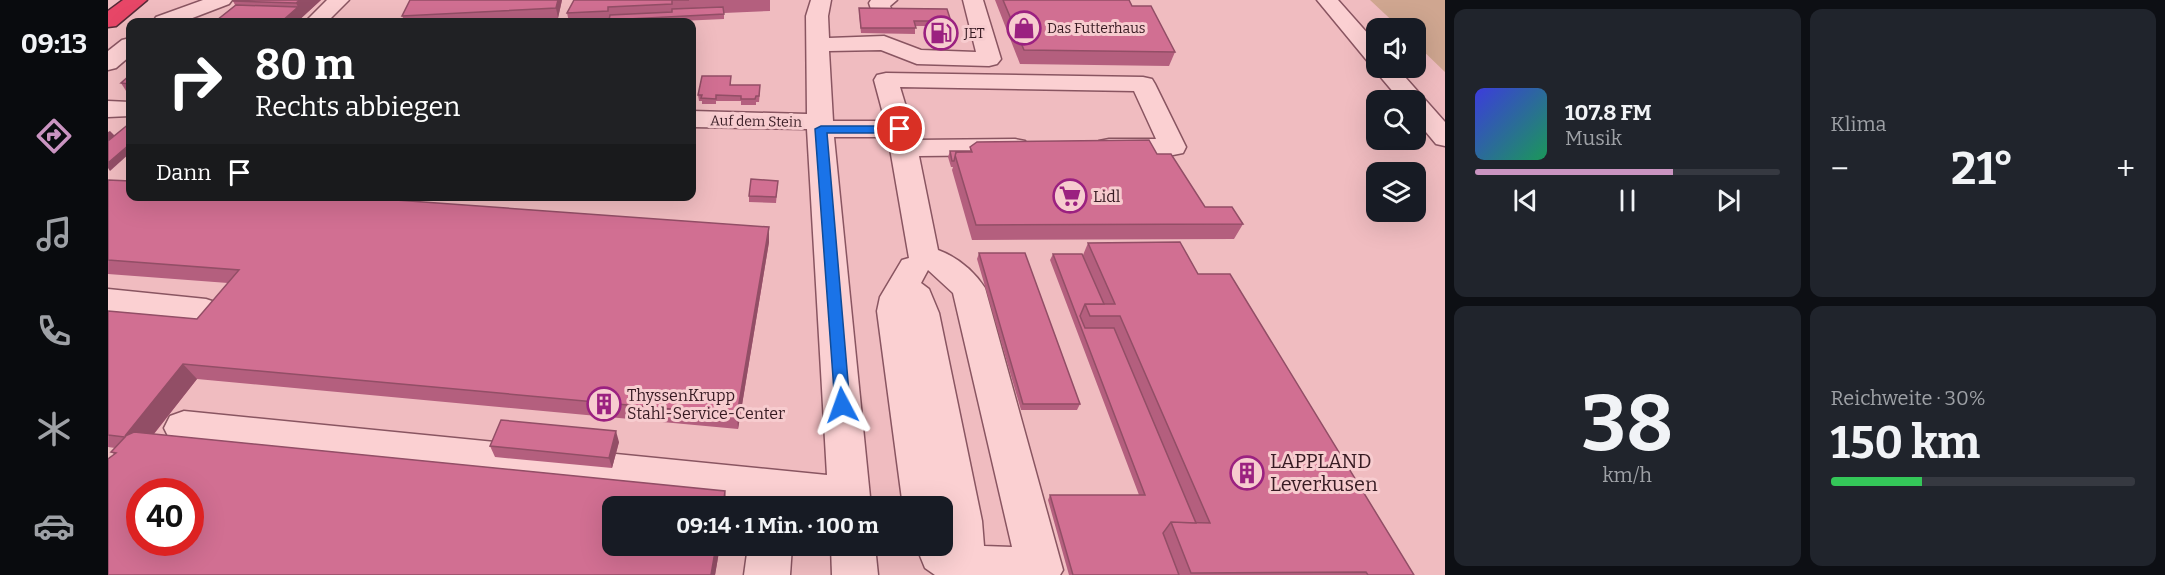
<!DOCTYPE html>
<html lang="de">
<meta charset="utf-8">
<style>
:root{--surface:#171b24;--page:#20242c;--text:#f1f3f6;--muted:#9ea1a6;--line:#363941;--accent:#ca94c1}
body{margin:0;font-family:Bitter,serif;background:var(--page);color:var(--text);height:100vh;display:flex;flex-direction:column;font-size:22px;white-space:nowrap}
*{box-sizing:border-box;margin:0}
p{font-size:20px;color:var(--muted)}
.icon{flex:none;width:33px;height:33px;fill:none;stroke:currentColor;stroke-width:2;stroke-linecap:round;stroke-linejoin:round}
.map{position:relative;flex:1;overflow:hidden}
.sheet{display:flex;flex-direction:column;gap:9px;padding:9px;background:#0d0f14;width:720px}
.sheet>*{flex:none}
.guide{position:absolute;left:18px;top:18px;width:570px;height:183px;border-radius:12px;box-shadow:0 6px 24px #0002;background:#202124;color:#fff;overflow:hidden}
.tools{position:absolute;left:1258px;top:18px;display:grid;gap:12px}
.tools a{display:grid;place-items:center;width:60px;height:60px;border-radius:12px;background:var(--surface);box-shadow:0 6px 24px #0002;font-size:30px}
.speed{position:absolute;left:18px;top:478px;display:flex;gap:12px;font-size:30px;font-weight:700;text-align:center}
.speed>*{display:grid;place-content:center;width:78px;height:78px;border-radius:50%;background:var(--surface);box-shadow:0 6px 24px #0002;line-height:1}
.speed .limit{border:9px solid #d22;background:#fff;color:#111}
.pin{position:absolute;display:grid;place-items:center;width:51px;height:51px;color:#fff;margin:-26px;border:3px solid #fff;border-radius:50%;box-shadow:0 2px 6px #0007}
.me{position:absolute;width:66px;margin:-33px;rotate:356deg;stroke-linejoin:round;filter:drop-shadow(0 0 4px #0008)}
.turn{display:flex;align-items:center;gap:21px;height:126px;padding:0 30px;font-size:27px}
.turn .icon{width:78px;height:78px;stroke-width:2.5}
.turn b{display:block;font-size:42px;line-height:51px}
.then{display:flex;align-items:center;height:57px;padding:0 30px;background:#0003;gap:12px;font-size:22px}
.big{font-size:45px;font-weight:700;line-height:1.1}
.sheet .tile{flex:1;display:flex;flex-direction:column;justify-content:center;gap:9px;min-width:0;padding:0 21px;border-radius:12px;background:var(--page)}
.sheet .dial{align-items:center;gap:0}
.dial b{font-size:78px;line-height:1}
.song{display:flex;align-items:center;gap:18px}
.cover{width:72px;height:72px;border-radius:9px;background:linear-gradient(135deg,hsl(240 70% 55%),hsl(150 70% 35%))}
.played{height:6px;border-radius:3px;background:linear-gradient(90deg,var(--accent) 65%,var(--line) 65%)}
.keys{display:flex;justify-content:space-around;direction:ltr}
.heat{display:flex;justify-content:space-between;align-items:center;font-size:33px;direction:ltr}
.charge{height:9px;border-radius:4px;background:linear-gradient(90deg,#34c759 30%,var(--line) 0)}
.sheet .tiles{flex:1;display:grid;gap:9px;grid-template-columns:repeat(2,1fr)}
.trip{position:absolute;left:494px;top:496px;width:351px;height:60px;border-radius:12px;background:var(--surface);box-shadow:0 6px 24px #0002;font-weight:700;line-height:60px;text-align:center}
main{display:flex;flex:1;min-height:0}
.menu{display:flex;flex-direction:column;width:108px;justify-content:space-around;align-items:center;background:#090b0e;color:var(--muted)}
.menu .icon{width:42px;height:42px}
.menu .active{color:var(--accent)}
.menu b{font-size:27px;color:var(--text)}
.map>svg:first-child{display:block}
.green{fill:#cfa690}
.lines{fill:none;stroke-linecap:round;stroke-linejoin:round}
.minor-casing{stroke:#895561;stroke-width:3}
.highway-casing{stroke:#562a37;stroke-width:3}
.minor{fill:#fbd0d2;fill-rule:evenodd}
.highway{fill:#e74667;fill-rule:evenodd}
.wall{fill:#b45f7e}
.shaded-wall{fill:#924e66}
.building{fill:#d16f92;stroke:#924e66;stroke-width:1.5;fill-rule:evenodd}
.route{fill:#1a73e8;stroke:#114b97;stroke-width:1.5}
.labels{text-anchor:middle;stroke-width:6;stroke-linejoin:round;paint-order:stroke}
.far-poi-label{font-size:14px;fill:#371b23;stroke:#f7cccf;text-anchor:start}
.far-street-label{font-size:14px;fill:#371b23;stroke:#f7cccf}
.poi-label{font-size:16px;fill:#371b23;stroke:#f7cccf;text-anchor:start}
.near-poi-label{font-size:20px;fill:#371b23;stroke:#f7cccf;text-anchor:start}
</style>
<main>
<nav class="menu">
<b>09:13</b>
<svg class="icon active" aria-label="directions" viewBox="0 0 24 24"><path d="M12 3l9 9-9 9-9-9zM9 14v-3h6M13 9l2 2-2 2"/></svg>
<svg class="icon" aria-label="music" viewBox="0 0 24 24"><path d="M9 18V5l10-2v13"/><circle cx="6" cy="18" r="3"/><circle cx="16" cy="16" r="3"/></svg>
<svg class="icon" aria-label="phone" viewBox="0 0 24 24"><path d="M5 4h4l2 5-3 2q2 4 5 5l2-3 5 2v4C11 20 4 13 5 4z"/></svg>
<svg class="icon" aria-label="climate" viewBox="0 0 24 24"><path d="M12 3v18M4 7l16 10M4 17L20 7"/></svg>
<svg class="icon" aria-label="car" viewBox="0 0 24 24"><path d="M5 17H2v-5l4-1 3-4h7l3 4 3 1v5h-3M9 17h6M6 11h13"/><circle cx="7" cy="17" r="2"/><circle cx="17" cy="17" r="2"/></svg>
</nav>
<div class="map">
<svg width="1337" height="575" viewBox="0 0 1337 575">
<rect width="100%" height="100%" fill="#f0bcc0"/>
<polygon class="green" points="1262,0 1337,0 1337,72 1308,44 1308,28 1292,28"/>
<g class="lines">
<defs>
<g id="minor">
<polygon points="95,0 124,0 121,4 74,22 45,22 48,17"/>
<polygon points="219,0 241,0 219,22 197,22"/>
<path d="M703,0H723L720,16L721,38L776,36L813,50L868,52L855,0H875L893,59L889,64L881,66L809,64L773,50L721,51L725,121H777L766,80L769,75L778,73L1035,77L1044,79L1047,84L1078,147L1075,153L1065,155H1001L991,153L988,147L991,141L1001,139H1048L1026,91L792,87L808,140L907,139L917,141L920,147L917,153L907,155L811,156L830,250C849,257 866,271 877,288L955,570L952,575H827L817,568L808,546H834V507H795L769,311L772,297L794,260L801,258L780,137H726L763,507H665L76,445L62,440L56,428L62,416L76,411L719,475L699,129L584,127V111L699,114L698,16ZM820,270L845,293L904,547L876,546L874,521L831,313L821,289L813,283Z"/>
<polygon points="763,0 789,0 782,6 785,13 782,18 774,19 766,18 761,3"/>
<polygon points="1209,0 1230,0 1269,44 1269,68 1289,68 1337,122 1337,146 1328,144 1308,120 1308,100 1292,100 1265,68 1268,65 1261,63"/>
<polygon points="22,38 22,56 8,68 0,70 0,51 14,40"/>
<polygon points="0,101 22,102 22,116 0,117"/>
<polygon points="0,289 98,299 110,303 115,312 110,321 98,325 0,313"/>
<polygon points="640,546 684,546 682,575 636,575"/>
<polygon points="723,546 767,546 770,575 724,575"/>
</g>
<polygon id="highway" points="15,0 39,0 8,26 0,27 0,11"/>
</defs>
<use href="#minor" class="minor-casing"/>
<use href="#highway" class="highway-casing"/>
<use href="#minor" class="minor"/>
<use href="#highway" class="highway"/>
</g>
<g class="wall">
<polygon points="213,0 189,22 111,22 109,20 127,5 125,1"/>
<polygon points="302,0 454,0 450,18 361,22 297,22 294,16"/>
<polygon points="466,0 662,0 662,11 616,13 616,19 551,22 450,22 461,22 459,13"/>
<polygon points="887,0 1021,0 1024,6 1067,52 1061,66 912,64"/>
<polygon points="751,8 839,9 847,34 846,40 825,39 821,26 807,26 807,34 753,33 751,13"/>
<polygon points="22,75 22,94 20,94 13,83"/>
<polygon points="623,82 623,85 652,91 651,102 648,102 648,105 633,105 633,101 608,101 608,104 594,104 594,101 591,101 590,95"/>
<polygon points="862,147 1049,154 1097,207 1135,224 1126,239 864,240 844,170 845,167 843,167 840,157 842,151 862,151"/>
<polygon points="0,180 661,242 630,429 89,379 46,434 617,491 618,507 504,507 504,546 612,546 607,575 0,575 6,454 3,452 7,448 0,447 0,311 89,319 120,283 0,274"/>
<polygon points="670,181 668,203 641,202 641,196"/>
<polygon points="980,243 1090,274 1306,575 961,575 940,500 942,495 1031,495 942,260 945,254 975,255"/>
<polygon points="871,253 972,404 969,410 913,410 869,259"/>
<polygon points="511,442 504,468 387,457 382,446"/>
</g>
<g class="shaded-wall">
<polygon points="192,0 213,0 189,22 173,22 190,7 188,3"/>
<polygon points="450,0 454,0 450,18 448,8"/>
<polygon points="2,131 7,136 0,141 0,132"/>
<polygon points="585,132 586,138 584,151 584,142"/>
<polygon points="22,144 22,153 2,171 0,168 0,163"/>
<polygon points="661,227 661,242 630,429 629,415"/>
<polygon points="75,364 89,379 33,450 17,436"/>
<polygon points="508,431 511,442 504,468 501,458"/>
<polygon points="617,491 618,507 615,507"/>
<polygon points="608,546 612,546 607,575 603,575"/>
</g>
<g class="building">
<polygon points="127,0 192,0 188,3 125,1"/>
<polygon points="302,0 450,0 448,8 294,16"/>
<polygon points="466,0 581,0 564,0 564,4 500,7 500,11 459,13"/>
<polygon points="895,0 1021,0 1024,6 1043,6 1067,52 916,50"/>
<polygon points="128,5 190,7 173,22 109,20"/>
<polygon points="615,7 616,14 501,20 502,15 564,12 564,9"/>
<polygon points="751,8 839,9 847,34 825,34 822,21 806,21 808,28 753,28"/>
<polygon points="22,75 22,84 13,83"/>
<polygon points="594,76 623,76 622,85 652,85 651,96 648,96 647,99 633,99 633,96 608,95 608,99 593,98 594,95 590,95"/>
<polygon points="22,123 22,144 0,163 0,141"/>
<polygon points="1041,140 1049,154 1063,154 1097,207 1124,207 1135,224 868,225 847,155 848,152 864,152 862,147 869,142"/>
<polygon points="842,151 862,151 848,152 846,161 844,161"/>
<polygon points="643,179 670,181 668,197 641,196"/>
<path d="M0,180L22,181V196H232L661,227L629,415L75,364L17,436L26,432L617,491L615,507H504V546H608L603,575H0V459L8,453L3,452L17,437L0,435V311L89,319L131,270L0,260ZM32,492H82V543H32Z"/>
<polygon points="1072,242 1090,274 1122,274 1306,575 1260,575 1258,572 1083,573 1063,522 1102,523 1012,316 982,316 977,304 1007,304 980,243"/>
<polygon points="871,253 917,253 972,404 915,404"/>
<polygon points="945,254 974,254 996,304 977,304 972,316 977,328 1006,328 1088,523 1063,522 1055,533 1071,575 965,575 942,495 1037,495"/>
<polygon points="393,420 508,431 501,458 382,446"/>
</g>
<polygon class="route" points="713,126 792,126 797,129 792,133 719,133 742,405 740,409 734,411 729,409 727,405 707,129"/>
<defs>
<symbol id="shop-ring" viewBox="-11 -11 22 22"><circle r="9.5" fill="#f7cccf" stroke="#9b2180" stroke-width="1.5"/><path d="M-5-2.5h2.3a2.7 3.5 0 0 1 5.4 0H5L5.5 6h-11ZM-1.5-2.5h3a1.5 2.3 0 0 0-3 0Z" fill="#9b2180"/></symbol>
<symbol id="fuel-ring" viewBox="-11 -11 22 22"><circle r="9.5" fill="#f7cccf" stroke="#9b2180" stroke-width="1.5"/><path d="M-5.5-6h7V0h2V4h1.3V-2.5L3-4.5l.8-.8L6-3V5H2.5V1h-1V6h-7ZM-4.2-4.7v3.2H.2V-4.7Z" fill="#9b2180"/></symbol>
<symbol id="supermarket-ring" viewBox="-11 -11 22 22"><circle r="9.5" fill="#f7cccf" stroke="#9b2180" stroke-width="1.5"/><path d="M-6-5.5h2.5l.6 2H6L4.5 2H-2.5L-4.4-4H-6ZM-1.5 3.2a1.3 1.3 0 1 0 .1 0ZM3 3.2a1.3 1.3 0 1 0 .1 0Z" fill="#9b2180"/></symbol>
<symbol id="building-ring" viewBox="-11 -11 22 22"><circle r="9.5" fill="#f7cccf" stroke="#9b2180" stroke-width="1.5"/><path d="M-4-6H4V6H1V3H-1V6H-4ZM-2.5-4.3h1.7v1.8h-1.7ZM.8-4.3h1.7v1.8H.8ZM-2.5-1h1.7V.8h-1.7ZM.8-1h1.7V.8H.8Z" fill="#9b2180"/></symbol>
</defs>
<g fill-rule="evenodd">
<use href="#shop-ring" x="897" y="9" width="38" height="38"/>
<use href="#fuel-ring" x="814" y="14" width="38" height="38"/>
<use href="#supermarket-ring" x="943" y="177" width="38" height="38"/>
<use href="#building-ring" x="477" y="385" width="38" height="38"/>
<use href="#building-ring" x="1120" y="454" width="38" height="38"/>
</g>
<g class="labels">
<g class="far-poi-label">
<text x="939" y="33">Das Futterhaus</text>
<text x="856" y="38">JET</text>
</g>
<g class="far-street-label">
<text transform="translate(648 121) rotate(1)" y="5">Auf dem Stein</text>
</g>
<g class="poi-label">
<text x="985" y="202">Lidl</text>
<text x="519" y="401">ThyssenKrupp<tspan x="519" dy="18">Stahl-Service-Center</tspan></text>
</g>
<g class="near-poi-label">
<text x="1162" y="468">LAPPLAND<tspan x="1162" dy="23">Leverkusen</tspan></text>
</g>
</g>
</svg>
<div class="tools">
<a><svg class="icon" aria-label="sound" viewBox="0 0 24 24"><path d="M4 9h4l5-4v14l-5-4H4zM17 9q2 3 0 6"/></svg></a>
<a><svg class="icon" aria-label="search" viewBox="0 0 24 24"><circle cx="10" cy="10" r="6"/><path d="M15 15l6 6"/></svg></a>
<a><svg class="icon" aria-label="layers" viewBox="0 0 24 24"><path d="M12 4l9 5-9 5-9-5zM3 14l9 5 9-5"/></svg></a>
</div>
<div class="speed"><div class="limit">40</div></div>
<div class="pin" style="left:792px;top:129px;background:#d93025"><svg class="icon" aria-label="arrive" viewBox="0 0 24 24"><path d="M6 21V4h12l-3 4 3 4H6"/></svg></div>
<svg class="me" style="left:734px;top:405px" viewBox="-20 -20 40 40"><path d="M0-17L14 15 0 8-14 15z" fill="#1a73e8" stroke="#fff" stroke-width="4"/></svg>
<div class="trip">09:14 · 1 Min. · 100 m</div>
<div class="guide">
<div class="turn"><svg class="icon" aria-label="right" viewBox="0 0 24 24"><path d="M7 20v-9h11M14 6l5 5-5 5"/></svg><div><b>80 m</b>Rechts abbiegen</div></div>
<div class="then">Dann<svg class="icon" aria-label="arrive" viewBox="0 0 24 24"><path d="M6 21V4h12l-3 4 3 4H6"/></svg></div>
</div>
</div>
<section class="sheet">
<div class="tiles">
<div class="tile">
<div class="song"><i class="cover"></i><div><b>107.8 FM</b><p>Musik</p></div></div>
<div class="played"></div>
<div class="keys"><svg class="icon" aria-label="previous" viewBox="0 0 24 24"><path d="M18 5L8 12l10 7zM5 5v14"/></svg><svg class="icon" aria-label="pause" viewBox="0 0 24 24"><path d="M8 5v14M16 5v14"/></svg><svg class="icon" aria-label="next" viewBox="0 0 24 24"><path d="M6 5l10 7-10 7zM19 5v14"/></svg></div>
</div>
<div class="tile"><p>Klima</p>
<div class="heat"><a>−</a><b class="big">21°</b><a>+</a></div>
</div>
<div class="tile dial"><b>38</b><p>km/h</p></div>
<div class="tile"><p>Reichweite · 30%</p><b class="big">150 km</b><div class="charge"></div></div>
</div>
</section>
</main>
